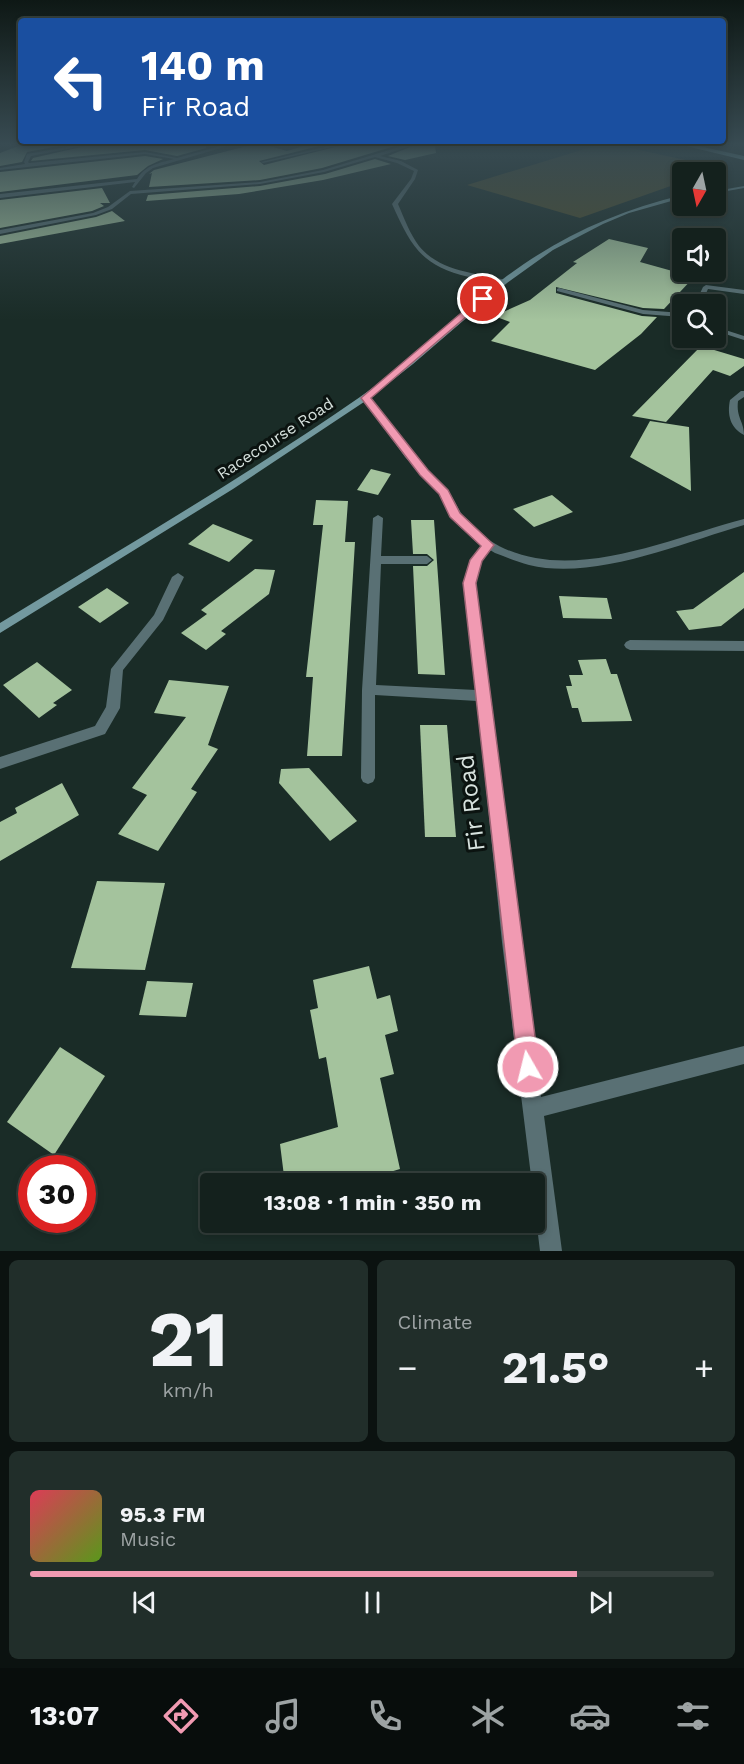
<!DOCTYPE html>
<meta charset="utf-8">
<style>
:root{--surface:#14211d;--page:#212e2a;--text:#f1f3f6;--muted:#9da3a4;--line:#333e3b;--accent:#f19ab2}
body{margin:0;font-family:"Work Sans",sans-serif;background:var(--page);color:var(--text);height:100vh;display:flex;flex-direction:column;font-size:22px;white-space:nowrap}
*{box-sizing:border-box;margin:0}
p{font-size:20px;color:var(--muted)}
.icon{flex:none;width:33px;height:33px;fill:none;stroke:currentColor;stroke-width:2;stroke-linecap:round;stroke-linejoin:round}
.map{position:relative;height:1251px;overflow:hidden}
.panel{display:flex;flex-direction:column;gap:9px;padding:9px;background:#0b1210;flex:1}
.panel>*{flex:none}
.top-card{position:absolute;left:18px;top:18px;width:708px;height:126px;border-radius:6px;box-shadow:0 3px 9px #0003,0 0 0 2px var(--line);background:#1a4fa0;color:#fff;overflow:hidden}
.needle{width:39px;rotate:189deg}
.controls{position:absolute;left:672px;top:162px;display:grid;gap:12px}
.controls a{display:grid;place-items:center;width:54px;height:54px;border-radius:6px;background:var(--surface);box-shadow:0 3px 9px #0003,0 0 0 2px var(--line);font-size:30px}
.speed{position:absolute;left:18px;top:1155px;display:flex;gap:12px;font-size:30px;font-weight:700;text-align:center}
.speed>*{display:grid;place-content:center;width:78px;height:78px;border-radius:50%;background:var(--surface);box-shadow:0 3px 9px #0003,0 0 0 2px var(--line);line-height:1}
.speed .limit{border:9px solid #d22;background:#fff;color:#111}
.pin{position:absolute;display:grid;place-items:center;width:51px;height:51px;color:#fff;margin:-26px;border:3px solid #fff;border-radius:50%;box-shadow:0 2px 6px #0007}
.me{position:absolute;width:66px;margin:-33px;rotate:352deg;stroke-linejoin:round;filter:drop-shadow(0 0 4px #0008)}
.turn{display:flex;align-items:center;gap:21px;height:126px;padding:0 24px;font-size:27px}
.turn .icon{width:78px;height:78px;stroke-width:2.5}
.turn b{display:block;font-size:42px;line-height:51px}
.big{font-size:45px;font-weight:700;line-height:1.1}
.panel .widget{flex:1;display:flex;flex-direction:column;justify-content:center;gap:9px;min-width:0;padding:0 21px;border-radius:9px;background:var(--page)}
.panel .dial{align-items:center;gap:0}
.dial b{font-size:78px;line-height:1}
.song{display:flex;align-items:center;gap:18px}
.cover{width:72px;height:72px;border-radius:9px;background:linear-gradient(135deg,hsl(350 70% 55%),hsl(90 70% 35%))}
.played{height:6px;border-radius:3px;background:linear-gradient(90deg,var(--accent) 80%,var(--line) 80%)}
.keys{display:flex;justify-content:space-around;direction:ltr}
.heat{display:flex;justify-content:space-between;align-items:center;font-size:33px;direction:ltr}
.panel .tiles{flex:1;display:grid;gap:9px;grid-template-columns:1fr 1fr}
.widget:last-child{grid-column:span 2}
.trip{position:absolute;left:200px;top:1173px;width:345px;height:60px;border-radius:6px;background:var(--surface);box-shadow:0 3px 9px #0003,0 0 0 2px var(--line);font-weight:700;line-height:60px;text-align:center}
.menu{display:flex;height:96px;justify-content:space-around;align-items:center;background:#080d0c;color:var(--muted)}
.menu .icon{width:42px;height:42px}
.menu .active{color:var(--accent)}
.menu b{font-size:27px;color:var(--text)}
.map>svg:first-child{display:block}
.green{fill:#504e2b}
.building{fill:#a4c39d}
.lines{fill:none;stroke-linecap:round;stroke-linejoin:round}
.street{fill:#597074;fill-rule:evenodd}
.secondary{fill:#73999f;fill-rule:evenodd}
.highway{fill:#99d5df;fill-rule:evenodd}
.route{fill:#f19ab2;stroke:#9d6474;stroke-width:1.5}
.labels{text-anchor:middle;stroke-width:6;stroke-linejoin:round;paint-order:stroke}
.far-street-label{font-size:16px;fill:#d7e2de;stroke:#0b1310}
.near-street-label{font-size:24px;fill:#d7e2de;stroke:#0b1310}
</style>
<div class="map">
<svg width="744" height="1251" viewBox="0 0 744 1251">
<rect width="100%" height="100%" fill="#1a2c27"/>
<polygon class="green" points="598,145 617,145 721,168 709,172 682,172 682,182 580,218 467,185"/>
<g class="building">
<polygon points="21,145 64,145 27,152 22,162 0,166 0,153"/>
<polygon points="90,145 206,145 206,148 177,156 145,150 31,161 33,158"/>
<polygon points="251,145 266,145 287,151 307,145 323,145 259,161 264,165 343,145 398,145 322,168 260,180 149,187 152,173 149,174 154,170"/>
<polygon points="415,145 435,145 436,153 405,160 388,156"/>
<polygon points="145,156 163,159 148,166 137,175 0,192 0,172"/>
<polygon points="375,159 391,164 323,180 239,194 146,201 148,195 260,186 325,174"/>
<polygon points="102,188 110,203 100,203 104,206 92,211 0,228 0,200"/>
<polygon points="112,211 125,221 0,244 0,236 96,217"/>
<polygon points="609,239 648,248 640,262 694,277 664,309 643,308 556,287 556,293 642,316 657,317 641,334 595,370 491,341 510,322 494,316 530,300 577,263 573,262"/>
<polygon points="701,346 744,359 744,366 730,376 713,370 666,422 632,416"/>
<polygon points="650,421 689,427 691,491 630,457"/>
<polygon points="371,469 391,474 378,495 357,490"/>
<polygon points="552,495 573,512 534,527 513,509"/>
<polygon points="316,500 348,501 345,542 355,542 342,756 307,756 313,677 306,677 323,525 313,525"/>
<polygon points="411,520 434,520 445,675 418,674 413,566 427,566 434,560 427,554 413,554"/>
<polygon points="213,524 253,540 229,562 188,544"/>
<polygon points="255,569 275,570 269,594 221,631 226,634 206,650 181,633 207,614 201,610"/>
<polygon points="744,572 744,608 721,626 689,630 676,611 693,609"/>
<polygon points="107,588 129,603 100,623 78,607"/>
<polygon points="559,596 607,598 612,619 563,618"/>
<polygon points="606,659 611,674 617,674 632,721 582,722 578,708 572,708 566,686 572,686 569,675 583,675 578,660"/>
<polygon points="37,662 72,690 53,703 57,705 39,718 3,685"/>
<polygon points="169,680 229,686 208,745 218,749 191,789 197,792 158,851 118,834 147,795 132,788 186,717 154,713"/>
<polygon points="420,725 447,725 456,837 425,837"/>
<polygon points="309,768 357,821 330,841 279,783 281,769"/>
<polygon points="62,783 79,815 0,861 0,822 17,813 15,808"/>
<polygon points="97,881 165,883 145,970 71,968"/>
<polygon points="369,966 377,999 390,995 398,1031 385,1035 394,1074 380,1078 400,1169 350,1184 285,1184 280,1144 338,1127 326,1057 319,1059 310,1010 318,1008 313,980"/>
<polygon points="147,981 193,983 186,1017 139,1015"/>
<polygon points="60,1047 105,1076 54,1155 7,1122"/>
</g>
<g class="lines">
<g class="street">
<path d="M78,145H88L31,156L28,162L29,163L145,152L177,158L224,145H231L153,168L146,173L134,188L132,187L135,182L0,198V194L137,179C146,165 159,163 174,159L145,154L0,170V168L25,164L24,162L27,154Z"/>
<polygon points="333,145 341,145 263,163 261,162"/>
<path d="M406,145H413L380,156L401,161L418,170L415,179L398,204C404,218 410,234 419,246C440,272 477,273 506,280V282C494,283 481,279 469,277C421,266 411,246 392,204L411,179L414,171L397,163L375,157L324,172L260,184L131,194L112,209L96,215L0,234V230L93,213L108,207L130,191L260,182L323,170Z"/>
<polygon points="706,285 744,290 744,294 708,289 701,304 695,304 703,287"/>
<polygon points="559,288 643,310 682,313 682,317 643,314 557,291 557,289"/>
<polygon points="716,327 744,336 744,340 716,331"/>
<path d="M741,391H744V397L738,401C736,418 744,421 744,435C730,428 727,414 730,400Z"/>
<path d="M363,395H369C386,421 404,445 425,468C431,475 439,480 445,487C455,498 459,514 470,525C545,597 659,541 744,519V525C682,543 594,581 529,565C518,562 506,557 495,553L490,550L481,561L476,583L520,942L541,1097L744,1046V1064L544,1116L562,1251H540L534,1202V1184H532L502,942L477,701L375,695V778L373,782L368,784L363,782L361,778L362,690L373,518L378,515L383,518L381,556H427L432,560L427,564H381L376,685L476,690L464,583L471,560L483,545L460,527L440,494L405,457L362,397Z"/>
<polygon points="178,573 184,577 163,620 123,670 120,708 105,734 0,769 0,757 95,726 106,707 111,669 154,615 172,577"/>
<polygon points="630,640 744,641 744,651 630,650 626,648 624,645 626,642"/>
</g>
<g class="secondary">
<polygon points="744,186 744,188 716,193 716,191"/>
<path d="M682,195V198L629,213L603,224L553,250L507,283L413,364L367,400L233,489L0,633V623C121,549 243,478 360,397C411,362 454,317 503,279C557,238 616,211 682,195Z"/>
</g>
<polygon class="highway" points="682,145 694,145 744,156 744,160"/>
</g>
<linearGradient id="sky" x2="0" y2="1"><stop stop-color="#0e1815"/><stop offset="0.45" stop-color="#384b52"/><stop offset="1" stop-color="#384b52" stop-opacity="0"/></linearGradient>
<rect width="744" height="320" fill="url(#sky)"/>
<polygon class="route" points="480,297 487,299 371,398 428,470 448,490 460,513 494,545 482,561 476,583 539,1067 536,1075 528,1078 521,1075 518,1067 463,583 470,560 481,546 450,517 439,494 420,475 361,398"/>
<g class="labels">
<g class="far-street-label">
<text transform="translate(275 438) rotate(-33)" y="6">Racecourse Road</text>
</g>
<g class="near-street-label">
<text transform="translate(471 803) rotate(-97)" y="8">Fir Road</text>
</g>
</g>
</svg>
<div class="controls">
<a><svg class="needle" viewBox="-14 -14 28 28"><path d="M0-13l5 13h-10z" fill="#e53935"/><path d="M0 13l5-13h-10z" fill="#9da3a4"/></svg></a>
<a><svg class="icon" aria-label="sound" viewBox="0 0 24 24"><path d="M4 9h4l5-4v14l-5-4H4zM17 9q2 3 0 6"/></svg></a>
<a><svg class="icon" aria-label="search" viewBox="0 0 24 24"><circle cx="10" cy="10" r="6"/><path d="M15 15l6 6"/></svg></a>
</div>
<div class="speed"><div class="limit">30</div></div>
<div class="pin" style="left:483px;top:299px;background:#d93025"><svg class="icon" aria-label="arrive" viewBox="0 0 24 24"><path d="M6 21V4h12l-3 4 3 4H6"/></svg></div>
<svg class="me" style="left:528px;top:1067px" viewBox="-20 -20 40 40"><circle r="17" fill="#f19ab2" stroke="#fff" stroke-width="3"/><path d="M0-11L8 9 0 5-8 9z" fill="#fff"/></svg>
<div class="trip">13:08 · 1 min · 350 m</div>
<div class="top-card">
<div class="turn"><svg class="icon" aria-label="left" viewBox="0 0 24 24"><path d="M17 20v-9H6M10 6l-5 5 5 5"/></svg><div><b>140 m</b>Fir Road</div></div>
</div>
</div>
<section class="panel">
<div class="tiles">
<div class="widget dial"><b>21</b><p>km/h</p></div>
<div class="widget"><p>Climate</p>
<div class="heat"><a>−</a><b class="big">21.5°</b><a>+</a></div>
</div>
<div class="widget">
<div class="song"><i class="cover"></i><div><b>95.3 FM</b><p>Music</p></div></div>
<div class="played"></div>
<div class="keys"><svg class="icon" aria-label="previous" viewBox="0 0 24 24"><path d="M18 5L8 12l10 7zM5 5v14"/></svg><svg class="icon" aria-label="pause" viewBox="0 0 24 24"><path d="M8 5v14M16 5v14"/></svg><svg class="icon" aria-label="next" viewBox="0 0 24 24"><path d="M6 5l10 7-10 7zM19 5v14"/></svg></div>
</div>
</div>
</section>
<nav class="menu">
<b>13:07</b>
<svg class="icon active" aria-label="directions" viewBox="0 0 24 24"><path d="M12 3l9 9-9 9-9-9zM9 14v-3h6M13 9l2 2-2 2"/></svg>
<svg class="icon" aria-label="music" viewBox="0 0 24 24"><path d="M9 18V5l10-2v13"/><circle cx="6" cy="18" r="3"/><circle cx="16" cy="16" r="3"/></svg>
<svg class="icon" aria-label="phone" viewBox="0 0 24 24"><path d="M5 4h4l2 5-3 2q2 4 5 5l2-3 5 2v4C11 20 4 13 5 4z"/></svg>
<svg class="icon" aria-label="climate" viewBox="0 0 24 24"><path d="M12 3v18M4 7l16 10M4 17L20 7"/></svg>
<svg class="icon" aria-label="car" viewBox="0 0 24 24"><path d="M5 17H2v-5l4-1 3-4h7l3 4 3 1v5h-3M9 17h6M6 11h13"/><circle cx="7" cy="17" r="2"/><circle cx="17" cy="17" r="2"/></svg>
<svg class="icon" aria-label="filters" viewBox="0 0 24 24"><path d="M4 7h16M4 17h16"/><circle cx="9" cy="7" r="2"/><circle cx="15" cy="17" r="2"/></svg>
</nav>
